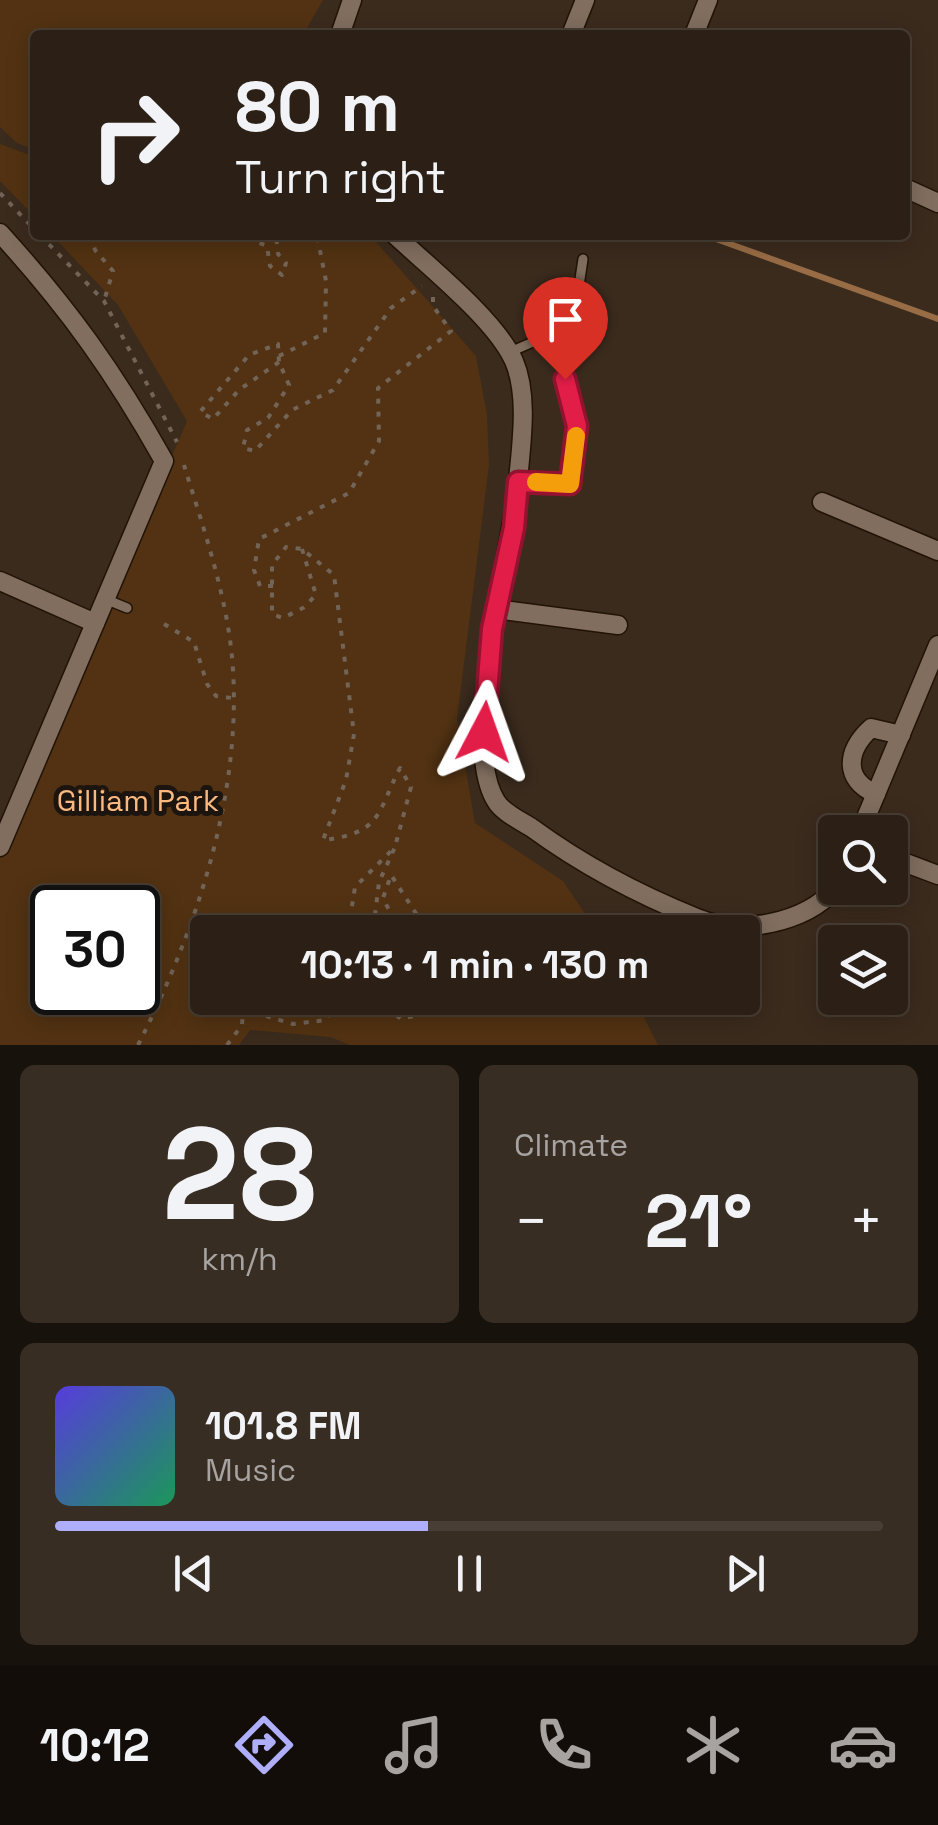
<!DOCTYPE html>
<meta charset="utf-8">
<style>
:root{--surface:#2c2016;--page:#382d23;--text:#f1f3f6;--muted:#a6a3a1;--line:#483e35;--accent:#aeaefb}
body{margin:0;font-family:"Space Grotesk",sans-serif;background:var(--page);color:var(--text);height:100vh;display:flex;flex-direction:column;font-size:38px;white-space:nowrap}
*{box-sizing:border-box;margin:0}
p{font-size:32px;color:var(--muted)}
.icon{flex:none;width:55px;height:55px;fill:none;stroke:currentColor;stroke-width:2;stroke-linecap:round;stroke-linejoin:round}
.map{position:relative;height:1045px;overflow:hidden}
.side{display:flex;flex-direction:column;gap:20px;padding:20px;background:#18120c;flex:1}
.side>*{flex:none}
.top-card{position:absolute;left:30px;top:30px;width:880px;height:210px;border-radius:10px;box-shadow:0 5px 25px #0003,0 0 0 2px var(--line);background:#2c2016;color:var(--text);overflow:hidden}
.tools{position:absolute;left:818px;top:815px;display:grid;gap:20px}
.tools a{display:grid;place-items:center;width:90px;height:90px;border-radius:10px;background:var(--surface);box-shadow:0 5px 25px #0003,0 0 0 2px var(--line);font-size:50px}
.speed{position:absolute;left:30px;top:885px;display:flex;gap:20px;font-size:50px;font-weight:700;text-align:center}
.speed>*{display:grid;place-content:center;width:130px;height:130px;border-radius:50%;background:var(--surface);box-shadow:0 5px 25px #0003,0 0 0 2px var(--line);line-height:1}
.speed .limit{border:5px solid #111;border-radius:15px;background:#fff;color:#111}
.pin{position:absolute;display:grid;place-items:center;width:85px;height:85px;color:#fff;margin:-102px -42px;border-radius:50% 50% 50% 0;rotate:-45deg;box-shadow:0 0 10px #0007}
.pin .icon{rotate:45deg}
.me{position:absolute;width:110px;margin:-55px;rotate:4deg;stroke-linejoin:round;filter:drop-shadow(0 0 8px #0008)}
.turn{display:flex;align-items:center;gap:35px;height:210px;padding:0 40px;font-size:45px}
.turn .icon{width:130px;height:130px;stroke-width:2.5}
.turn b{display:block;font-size:70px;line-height:85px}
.big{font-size:75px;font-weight:700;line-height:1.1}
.side .tile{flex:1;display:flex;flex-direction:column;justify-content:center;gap:15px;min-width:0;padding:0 35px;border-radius:15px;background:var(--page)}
.side .dial{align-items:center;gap:0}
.dial b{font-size:130px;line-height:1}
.song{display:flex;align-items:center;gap:30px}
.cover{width:120px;height:120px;border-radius:15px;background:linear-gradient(135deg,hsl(250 70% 55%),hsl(150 70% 35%))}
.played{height:10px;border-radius:5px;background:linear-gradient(90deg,var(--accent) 45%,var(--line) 45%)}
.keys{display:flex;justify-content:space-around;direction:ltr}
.heat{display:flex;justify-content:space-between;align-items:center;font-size:55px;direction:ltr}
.side .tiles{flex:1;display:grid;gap:20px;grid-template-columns:1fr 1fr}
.tile:last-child{grid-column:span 2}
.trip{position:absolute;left:190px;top:915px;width:570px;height:100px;border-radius:10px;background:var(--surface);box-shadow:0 5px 25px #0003,0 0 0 2px var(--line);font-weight:700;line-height:100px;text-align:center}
.tab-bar{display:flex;height:160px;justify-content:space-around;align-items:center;background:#120d09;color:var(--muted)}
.tab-bar .icon{width:70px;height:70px}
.tab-bar .active{color:var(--accent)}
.tab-bar b{font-size:45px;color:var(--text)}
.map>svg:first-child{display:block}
.green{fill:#523212;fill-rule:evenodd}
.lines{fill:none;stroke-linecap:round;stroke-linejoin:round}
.stream{stroke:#986c45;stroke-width:6}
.lane-casing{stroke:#211306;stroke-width:12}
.street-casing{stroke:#211306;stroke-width:21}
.path{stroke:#726457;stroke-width:4;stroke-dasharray:5 8;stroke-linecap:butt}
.lane{stroke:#816e5f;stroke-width:9}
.street{stroke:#816e5f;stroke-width:18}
.route-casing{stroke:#92132f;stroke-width:25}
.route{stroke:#e11d48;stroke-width:18}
.slow{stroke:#f59e0b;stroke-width:18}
.labels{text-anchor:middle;stroke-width:10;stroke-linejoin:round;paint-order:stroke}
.park-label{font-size:30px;fill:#fcb97f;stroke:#1c150f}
</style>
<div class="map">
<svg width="938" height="1045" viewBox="0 0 938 1045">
<rect width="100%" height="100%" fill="#3b2b1d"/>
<g class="green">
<polygon points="0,0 323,0 303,35 35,35 35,150 17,143 0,127"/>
<polygon points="0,144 35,157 35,217 0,181"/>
<path d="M52,235H370L476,356L487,415L489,465L457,719L475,823L563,881L597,932H208V998H634L658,1045H350L330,1037L250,1030L239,1045H0V856L187,421L118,305ZM52,908H138V992H52Z"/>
</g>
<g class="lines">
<polyline class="stream" points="705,235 938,319"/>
<defs>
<g id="lane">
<polyline points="508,353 533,342 572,346"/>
<polyline points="518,482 570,484 577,426 565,379 583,259"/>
<polyline points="105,599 127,608"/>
</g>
<g id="street">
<polyline points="340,35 352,0"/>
<polyline points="571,35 585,0"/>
<polyline points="694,35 708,0"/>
<polyline points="905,188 938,203"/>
<path d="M0,233C69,309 114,372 164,461L0,847"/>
<path d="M395,235C428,266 496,320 514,361C529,396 521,445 518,481C511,554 459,743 496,801C502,812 521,821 532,828C584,866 637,894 697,918C741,936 805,923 836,888"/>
<polyline points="822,502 938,551"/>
<polyline points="0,581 95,623"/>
<polyline points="496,609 618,625"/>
<path d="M876,794C843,780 846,751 871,728L901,735"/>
<polyline points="860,832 938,645"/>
<polyline points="890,857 938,875"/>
</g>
</defs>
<use href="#lane" class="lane-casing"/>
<use href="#street" class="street-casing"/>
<g class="path">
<polyline points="0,193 35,230"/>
<polyline points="40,235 104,301 177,442"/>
<polyline points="91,235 95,250 113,271 104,301"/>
<polyline points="164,235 165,235"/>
<polyline points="209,235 243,236 267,246 270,266 282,275 286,263 278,254 276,235"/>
<polyline points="279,356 325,333 326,281 317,235"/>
<polyline points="279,362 239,390 213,419 200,412 249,355 278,344 279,362 289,385 268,418 247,430 243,448 255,451 292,410 333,390 391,308 422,286"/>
<path d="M302,549L316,595L303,608L283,618L272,614V565L286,547L302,549L334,575L354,734L346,780L323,840C383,833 377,812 400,768L411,787L395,847"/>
<polyline points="273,586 260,586 254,570 259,539 349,493 379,441 378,388 451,331 433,306 433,295"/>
<polyline points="164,624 194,642 207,684 216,696 232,698"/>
<polyline points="348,932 355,887 395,847 379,882 373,932"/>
<polyline points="400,932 383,898 391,875 428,932"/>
<polyline points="377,998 401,1019 422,1014 421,998"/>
<path d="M138,1045C197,929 244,789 232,657C226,593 203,527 184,465"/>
<polyline points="227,1045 242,1025 243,1009 293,1024 326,1020 337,998"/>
</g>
<use href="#lane" class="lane"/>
<use href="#street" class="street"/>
</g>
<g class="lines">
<defs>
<polyline id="route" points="484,732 492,629 514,528 518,482 570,484 577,426 565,379"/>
</defs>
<use href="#route" class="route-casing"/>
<use href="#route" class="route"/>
<polyline class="slow" points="536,482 570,484 576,436"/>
</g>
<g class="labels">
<g class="park-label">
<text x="138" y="811">Gilliam Park</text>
</g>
</g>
</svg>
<div class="tools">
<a><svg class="icon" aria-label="search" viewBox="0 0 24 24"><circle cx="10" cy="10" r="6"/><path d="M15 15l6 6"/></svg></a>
<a><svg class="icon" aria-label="layers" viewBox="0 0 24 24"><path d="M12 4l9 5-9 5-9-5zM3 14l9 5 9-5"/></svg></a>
</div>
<div class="speed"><div class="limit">30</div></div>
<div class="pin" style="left:565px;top:379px;background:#d93025"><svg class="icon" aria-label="arrive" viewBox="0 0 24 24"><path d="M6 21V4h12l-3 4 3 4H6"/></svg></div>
<svg class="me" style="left:484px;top:732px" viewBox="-20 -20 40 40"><path d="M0-17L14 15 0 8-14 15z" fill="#e11d48" stroke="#fff" stroke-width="4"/></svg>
<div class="trip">10:13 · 1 min · 130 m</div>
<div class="top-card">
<div class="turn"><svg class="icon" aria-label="right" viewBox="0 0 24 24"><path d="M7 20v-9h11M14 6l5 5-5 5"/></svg><div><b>80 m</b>Turn right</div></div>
</div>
</div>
<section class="side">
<div class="tiles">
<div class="tile dial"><b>28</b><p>km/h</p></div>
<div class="tile"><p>Climate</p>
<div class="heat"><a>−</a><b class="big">21°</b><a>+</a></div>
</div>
<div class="tile">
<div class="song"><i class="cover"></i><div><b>101.8 FM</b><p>Music</p></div></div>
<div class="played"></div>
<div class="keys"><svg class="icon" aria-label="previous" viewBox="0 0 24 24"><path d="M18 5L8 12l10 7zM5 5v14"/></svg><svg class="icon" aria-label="pause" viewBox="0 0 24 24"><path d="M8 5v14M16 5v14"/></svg><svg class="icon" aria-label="next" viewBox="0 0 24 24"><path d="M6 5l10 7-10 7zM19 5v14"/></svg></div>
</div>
</div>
</section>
<nav class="tab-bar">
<b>10:12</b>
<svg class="icon active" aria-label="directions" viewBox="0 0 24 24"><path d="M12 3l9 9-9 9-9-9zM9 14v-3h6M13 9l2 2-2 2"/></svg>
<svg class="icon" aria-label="music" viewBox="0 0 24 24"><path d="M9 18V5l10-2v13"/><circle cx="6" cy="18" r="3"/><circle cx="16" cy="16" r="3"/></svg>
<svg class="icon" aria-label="phone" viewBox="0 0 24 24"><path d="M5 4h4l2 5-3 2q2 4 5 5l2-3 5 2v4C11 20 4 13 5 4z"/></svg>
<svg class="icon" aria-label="climate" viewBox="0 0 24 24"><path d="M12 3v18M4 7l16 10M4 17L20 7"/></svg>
<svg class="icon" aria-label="car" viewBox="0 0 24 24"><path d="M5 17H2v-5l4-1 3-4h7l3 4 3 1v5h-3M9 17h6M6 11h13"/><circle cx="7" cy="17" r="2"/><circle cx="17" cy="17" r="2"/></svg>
</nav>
